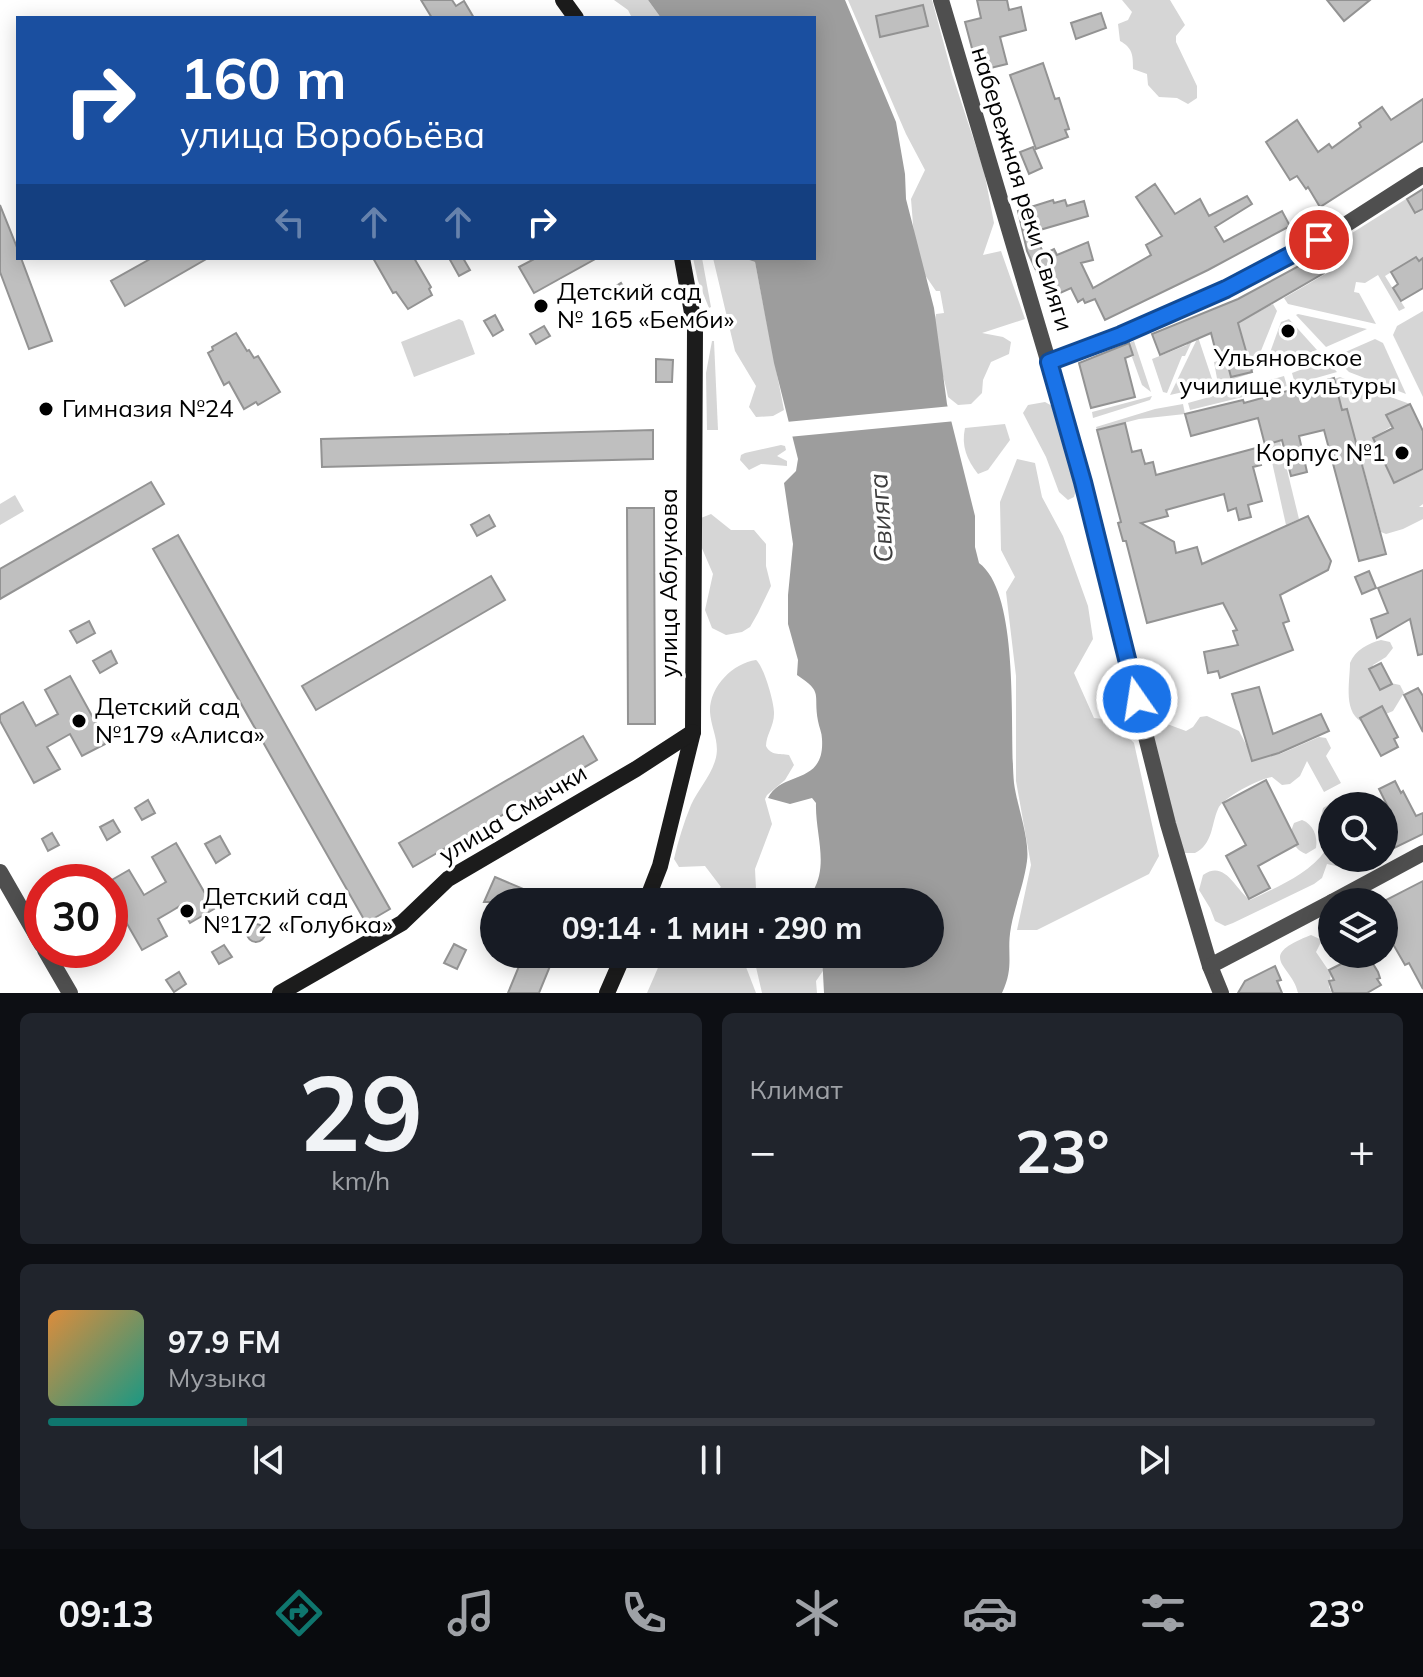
<!DOCTYPE html>
<html lang="ru">
<meta charset="utf-8">
<style>
:root{--surface:#171b24;--page:#20242c;--text:#f1f3f6;--muted:#9ea1a6;--line:#363941;--accent:#0f766e}
body{margin:0;font-family:Mulish,sans-serif;background:var(--page);color:var(--text);height:100vh;display:flex;flex-direction:column;font-size:30px;white-space:nowrap}
*{box-sizing:border-box;margin:0}
p{font-size:26px;color:var(--muted)}
.icon{flex:none;width:44px;height:44px;fill:none;stroke:currentColor;stroke-width:2;stroke-linecap:round;stroke-linejoin:round}
.map{position:relative;height:993px;overflow:hidden}
.panel{display:flex;flex-direction:column;gap:20px;padding:20px;background:#0d0f14;flex:1}
.panel>*{flex:none}
.guide{position:absolute;left:16px;top:16px;width:800px;height:244px;border-radius:0px;box-shadow:0 4px 20px #0003;background:#1a4fa0;color:#fff;overflow:hidden}
.buttons{position:absolute;left:1318px;top:792px;display:grid;gap:16px}
.buttons a{display:grid;place-items:center;width:80px;height:80px;border-radius:50%;background:var(--surface);box-shadow:0 4px 20px #0003;font-size:40px}
.speed{position:absolute;left:24px;top:864px;display:flex;gap:16px;font-size:40px;font-weight:700;text-align:center}
.speed>*{display:grid;place-content:center;width:104px;height:104px;border-radius:50%;background:var(--surface);box-shadow:0 4px 20px #0003;line-height:1}
.speed .limit{border:12px solid #d22;background:#fff;color:#111}
.pin{position:absolute;display:grid;place-items:center;width:68px;height:68px;color:#fff;margin:-34px;border:4px solid #fff;border-radius:50%;box-shadow:0 2px 8px #0007}
.me{position:absolute;width:88px;margin:-44px;rotate:347deg;stroke-linejoin:round;filter:drop-shadow(0 0 6px #0008)}
.turn{display:flex;align-items:center;gap:28px;height:168px;padding:0 32px;font-size:36px}
.turn .icon{width:104px;height:104px;stroke-width:2.5}
.turn b{display:block;font-size:56px;line-height:68px}
.lanes{display:flex;align-items:center;height:76px;padding:0 32px;background:#0003;justify-content:center;gap:40px;direction:ltr}
.lanes .off{opacity:.35}
.big{font-size:60px;font-weight:700;line-height:1.1}
.panel .widget{flex:1;display:flex;flex-direction:column;justify-content:center;gap:12px;min-width:0;padding:0 28px;border-radius:12px;background:var(--page)}
.panel .dial{align-items:center;gap:0}
.dial b{font-size:104px;line-height:1}
.song{display:flex;align-items:center;gap:24px}
.cover{width:96px;height:96px;border-radius:12px;background:linear-gradient(135deg,hsl(30 70% 55%),hsl(170 70% 35%))}
.played{height:8px;border-radius:4px;background:linear-gradient(90deg,var(--accent) 15%,var(--line) 15%)}
.keys{display:flex;justify-content:space-around;direction:ltr}
.heat{display:flex;justify-content:space-between;align-items:center;font-size:44px;direction:ltr}
.panel .tiles{flex:1;display:grid;gap:20px;grid-template-columns:1fr 1fr}
.widget:last-child{grid-column:span 2}
.trip{position:absolute;left:480px;top:888px;width:464px;height:80px;border-radius:40px;background:var(--surface);box-shadow:0 4px 20px #0003;font-weight:700;line-height:80px;text-align:center}
.menu{display:flex;height:128px;justify-content:space-around;align-items:center;background:#090b0e;color:var(--muted)}
.menu .icon{width:56px;height:56px}
.menu .selected{color:var(--accent)}
.menu b{font-size:36px;color:var(--text)}
.map>svg:first-child{display:block}
.green{fill:#d6d6d6}
.water{fill:#9d9d9d}
.pier{fill:#fff}
.building{fill:#bfbfbf;stroke:#939393;stroke-width:2}
.lines{fill:none;stroke-linecap:round;stroke-linejoin:round}
.street{stroke:#4f4f4f;stroke-width:16}
.secondary{stroke:#1c1c1c;stroke-width:16}
.route-casing{stroke:#114b97;stroke-width:20}
.route{stroke:#1a73e8;stroke-width:14}
.poi-dot{fill:#000;stroke:#fff;stroke-width:3}
.labels{text-anchor:middle;stroke-width:7;stroke-linejoin:round;paint-order:stroke}
.street-label{font-size:24px;fill:#000;stroke:#fff}
.poi-label{font-size:24px;fill:#000;stroke:#fff;text-anchor:start}
.water-label{font-size:26px;font-style:italic;fill:#3e3e3e;stroke:#fff}
</style>
<div class="map">
<svg width="1423" height="993" viewBox="0 0 1423 993">
<rect width="100%" height="100%" fill="#fff"/>
<g class="green">
<polygon points="614,0 648,0 661,18 632,18 628,10"/>
<path d="M848,0H932L952,74L984,171L994,223L983,255L1001,251L1025,319L982,333L1003,337L1011,342L1009,354L991,362L983,380L982,393L971,404L958,405L948,397C942,361 928,353 936,314L944,313L940,291H936L916,262L911,199L925,170L906,134Z"/>
<path d="M1122,0H1170L1185,25L1176,36V42L1197,86V98L1188,104L1177,98L1159,97L1148,85L1147,74L1133,69C1133,56 1133,48 1120,41L1118,24L1128,20L1132,12Z"/>
<polygon points="1406,199 1416,214 1423,210 1423,258 1419,260 1416,257 1385,276 1405,308 1399,311 1378,275 1365,283 1356,282 1354,292 1359,293 1376,324 1288,304 1284,298 1334,269 1333,257 1325,253 1325,250"/>
<polygon points="693,258 702,258 711,307 709,308 698,281"/>
<polygon points="713,258 743,258 755,262 784,410 773,416 756,417 749,407 756,386 735,351"/>
<polygon points="1239,299 1249,317 1273,304 1277,311 1252,373 1218,384 1214,362 1226,359 1231,377 1251,372 1232,302"/>
<polygon points="1423,311 1423,397 1393,335 1397,326"/>
<polygon points="1298,314 1367,329 1326,347 1296,315"/>
<polygon points="459,319 463,321 475,354 414,377 401,342"/>
<polygon points="1289,319 1317,350 1264,369 1281,322"/>
<polygon points="1179,323 1193,339 1185,356 1182,356 1167,393 1163,392 1152,359 1187,345"/>
<polygon points="1198,337 1214,385 1170,395"/>
<polygon points="1375,339 1383,343 1406,394 1349,372 1334,357"/>
<polygon points="712,341 714,341 718,430 707,430 706,373"/>
<polygon points="1134,341 1151,392 1142,385 1132,357 1134,355 1129,343"/>
<polygon points="1326,360 1337,372 1295,384 1292,373"/>
<polygon points="1284,376 1287,386 1190,410 1188,403"/>
<polygon points="1340,377 1368,388 1367,391 1376,394 1377,392 1410,404 1387,415 1392,426 1373,438 1394,483 1423,470 1423,504 1419,507 1423,507 1423,519 1403,529 1386,534 1381,532 1355,436 1349,437 1334,379"/>
<polygon points="1152,396 1150,400 1093,418 1092,412"/>
<polygon points="1045,402 1054,407 1076,490 1074,497 1068,500 1059,492 1046,457 1023,413 1028,405"/>
<polygon points="1183,404 1185,414 1139,419 1097,430 1096,427 1155,409"/>
<path d="M1005,424L1010,440L988,470L978,474C967,460 961,446 965,428Z"/>
<polygon points="1280,441 1299,519 1286,525 1268,444"/>
<polygon points="781,445 785,446 786,450 777,456 787,461 787,466 761,464 749,470 740,460 741,455 745,453"/>
<polygon points="1017,459 1035,463 1042,497 1063,536 1088,606 1093,639 1074,673 1094,718 1113,720 1134,743 1159,856 1149,874 1037,930 1017,930 1031,865 1016,781 1016,676 1006,592 1015,577 1001,550 1000,502"/>
<polygon points="15,495 24,511 0,525 0,504"/>
<polygon points="711,514 731,530 754,530 766,544 766,566 771,586 758,613 750,627 742,632 726,635 712,628 705,610 713,574 701,546 701,518"/>
<path d="M1381,640L1390,642L1393,648L1386,657L1373,665L1371,674L1377,680L1400,685L1404,693L1393,711L1365,723C1342,715 1350,682 1350,663C1355,650 1369,643 1381,640Z"/>
<path d="M756,660C764,666 775,705 774,714C774,726 766,735 766,746C771,756 779,753 789,755L794,765L785,780L767,795L765,799L772,824L755,869L756,889L762,899L786,902H688C695,888 711,896 721,887L705,866L679,867L674,859C678,841 684,822 691,805C698,790 710,777 715,761C721,743 711,729 710,712C709,687 733,663 756,660Z"/>
<path d="M1207,716L1239,731L1250,752L1258,757L1280,754L1319,737L1326,738L1331,748L1326,756L1341,783L1324,792L1307,761L1300,776L1290,784L1282,785L1272,777C1260,778 1222,798 1218,809C1211,825 1213,844 1195,853H1184L1149,729L1154,722L1159,721L1186,731L1193,727L1200,717Z"/>
<path d="M1335,801L1345,806H1332V858H1368L1345,868L1327,864L1322,878L1314,884L1233,923L1225,926L1215,921L1210,908L1199,890L1203,875C1225,859 1235,889 1250,900C1275,888 1309,874 1325,851L1320,821L1323,808Z"/>
<path d="M1302,820C1313,824 1318,836 1316,848L1306,854C1293,849 1288,836 1294,823Z"/>
<path d="M1311,935L1322,940L1316,952L1331,974L1329,987L1332,993H1298C1292,965 1254,957 1311,935Z"/>
<polygon points="664,954 741,954 756,993 647,993"/>
<polygon points="743,954 826,954 827,965 816,981 817,993 762,993 756,967"/>
</g>
<path class="water" d="M648,0H845L896,122L905,174L906,199L934,308L947,404L975,516V547L979,563C1021,594 1009,732 1014,783C1017,806 1030,839 1027,861C1024,884 1015,905 1011,927C1006,954 1015,965 1002,993H824L822,954H930V902H819L813,891C829,864 815,833 816,803L812,798L790,804L768,798C782,770 825,786 822,739C822,733 819,727 818,721C813,693 824,693 797,675L798,660L788,624V595L793,544L784,483L796,471L798,459L774,363L755,262L743,258H814V18H661Z"/>
<polygon class="pier" points="952,406 956,421 788,437 786,422"/>
<g class="building">
<polygon points="421,0 452,0 456,6 464,1 474,18 432,18"/>
<polygon points="977,0 1007,0 1009,10 1021,7 1026,30 1000,37 1007,64 978,71 965,22 981,18"/>
<polygon points="1327,0 1370,0 1344,21"/>
<polygon points="923,5 928,26 880,37 876,16"/>
<polygon points="1101,13 1106,28 1076,39 1071,23"/>
<polygon points="1043,63 1055,99 1059,98 1069,129 1065,130 1068,137 1036,149 1010,75"/>
<polygon points="1423,99 1423,141 1320,207 1308,187 1306,189 1297,176 1290,180 1266,142 1297,120 1318,152 1329,144 1332,148 1361,127 1359,123 1382,107 1391,120"/>
<polygon points="1033,147 1042,168 1029,174 1020,152"/>
<polygon points="1155,184 1175,214 1200,199 1209,216 1247,196 1252,204 1215,227 1224,242 1282,211 1290,226 1208,270 1105,320 1095,299 1085,303 1083,299 1078,302 1071,288 1049,298 1027,251 1018,211 1053,200 1054,203 1065,200 1067,206 1084,201 1088,216 1033,232 1044,254 1054,249 1057,255 1088,242 1093,260 1081,263 1093,288 1151,255 1146,245 1162,236 1136,197"/>
<polygon points="1423,189 1423,209 1415,213 1407,199"/>
<polygon points="0,205 18,250 18,258 21,258 52,341 29,349 0,272"/>
<polygon points="1319,255 1326,259 1328,264 1324,273 1238,323 1252,372 1231,377 1226,358 1218,360 1211,333 1160,355 1152,334 1238,299"/>
<polygon points="1416,257 1419,261 1423,258 1423,288 1401,301 1393,288 1398,284 1391,272"/>
<polygon points="152,258 208,258 125,306 111,281"/>
<polygon points="373,258 414,258 431,287 429,289 432,295 408,309 396,292 393,293"/>
<polygon points="449,258 463,258 470,270 459,276"/>
<polygon points="536,258 597,258 534,293 519,267"/>
<polygon points="621,283 627,293 614,301 608,291"/>
<polygon points="495,315 503,330 493,336 484,321"/>
<polygon points="544,326 550,336 536,344 530,334"/>
<polygon points="236,333 247,351 249,350 254,358 258,356 280,392 258,405 256,402 244,409 229,382 224,385 208,353 213,350 212,347"/>
<polygon points="1129,343 1133,355 1125,358 1135,397 1091,408 1079,363"/>
<polygon points="656,359 673,360 672,382 656,382"/>
<polygon points="1334,378 1342,410 1347,409 1386,554 1359,561 1324,430 1299,436 1307,472 1291,476 1282,440 1265,445 1258,418 1191,436 1185,414 1243,400 1244,403"/>
<polygon points="1410,404 1423,431 1423,469 1394,483 1373,438 1393,428 1386,415"/>
<polygon points="1125,423 1132,452 1141,450 1145,464 1153,462 1156,475 1256,448 1261,465 1253,467 1262,501 1248,505 1251,517 1239,520 1236,508 1228,511 1224,494 1166,510 1168,516 1141,523 1174,542 1176,553 1197,547 1202,564 1308,516 1331,561 1328,570 1280,595 1289,621 1283,623 1293,650 1220,678 1218,671 1208,673 1204,652 1238,645 1233,631 1237,630 1223,603 1147,623 1126,541 1123,541 1118,523 1121,522 1097,430"/>
<polygon points="653,430 653,459 322,467 321,439"/>
<polygon points="151,482 164,504 0,599 0,569"/>
<polygon points="627,508 654,508 655,724 628,724"/>
<polygon points="489,515 495,526 477,536 471,525"/>
<polygon points="178,535 390,909 366,923 153,549"/>
<polygon points="1423,570 1423,654 1418,655 1410,619 1377,638 1371,619 1388,613 1378,588"/>
<polygon points="1369,571 1376,588 1362,594 1355,577"/>
<polygon points="491,576 505,600 316,710 302,686"/>
<polygon points="89,621 95,633 77,643 70,631"/>
<polygon points="111,651 117,663 100,673 93,661"/>
<polygon points="1381,663 1392,684 1380,690 1369,669"/>
<polygon points="70,676 107,743 82,756 70,734 47,747 60,769 34,783 0,721 0,715 23,702 36,726 58,714 45,690"/>
<polygon points="1259,687 1273,734 1321,714 1329,731 1279,753 1252,761 1232,694"/>
<polygon points="1418,688 1423,696 1423,732 1404,695"/>
<polygon points="1382,706 1398,737 1394,739 1398,747 1381,756 1360,718"/>
<polygon points="583,736 597,760 413,867 399,843"/>
<polygon points="1266,780 1298,844 1258,866 1270,888 1249,899 1226,856 1246,845 1223,803"/>
<polygon points="1395,781 1401,793 1403,791 1416,816 1423,813 1423,834 1384,853 1384,825 1394,819 1379,789"/>
<polygon points="148,800 155,813 142,820 135,808"/>
<polygon points="113,820 120,832 107,840 100,827"/>
<polygon points="52,833 59,845 48,851 42,839"/>
<polygon points="220,836 230,854 216,863 205,844"/>
<polygon points="176,843 214,909 190,923 180,906 170,912 158,919 167,936 142,950 110,894 110,881 129,870 144,895 166,882 152,857"/>
<polygon points="495,877 554,902 484,902"/>
<polygon points="1423,881 1423,989 1409,963 1405,965 1393,944 1384,949 1384,901"/>
<circle cx="256" cy="933" r="9"/>
<polygon points="454,944 466,950 457,969 444,963"/>
<polygon points="224,945 232,957 219,964 212,952"/>
<polygon points="524,954 555,954 539,993 508,993"/>
<polygon points="1335,954 1367,954 1378,972 1380,978 1377,979 1381,985 1367,993 1333,993 1329,981 1334,980 1329,970 1341,964"/>
<polygon points="1275,966 1281,980 1277,981 1282,993 1238,993 1245,981"/>
<polygon points="179,972 186,984 174,992 166,980"/>
</g>
<g class="lines">
<g class="street">
<polyline points="941,0 1069,431 1168,824 1210,966 1221,993"/>
<polyline points="1049,362 1121,335 1249,278 1342,227 1423,175"/>
<polyline points="0,872 42,945"/>
<polyline points="1332,902 1423,853"/>
<polyline points="45,950 70,993"/>
<polyline points="1210,966 1332,902"/>
</g>
<g class="secondary">
<polyline points="563,0 576,18"/>
<polyline points="646,902 660,866 693,732 695,329 682,258"/>
<polyline points="280,993 402,923 448,879 636,769 693,732"/>
<polyline points="607,993 624,954"/>
</g>
</g>
<g class="lines">
<defs>
<polyline id="route" points="1137,699 1083,482 1049,362 1121,335 1226,289 1319,240"/>
</defs>
<use href="#route" class="route-casing"/>
<use href="#route" class="route"/>
</g>
<g class="poi-dot">
<circle cx="541" cy="306" r="8"/>
<circle cx="1288" cy="331" r="8"/>
<circle cx="46" cy="409" r="8"/>
<circle cx="1402" cy="453" r="8"/>
<circle cx="79" cy="721" r="8"/>
<circle cx="187" cy="911" r="8"/>
</g>
<g class="labels">
<g class="street-label">
<text transform="translate(1022 189) rotate(73)" y="8">набережная реки Свияги</text>
<text transform="translate(669 583) rotate(-90)" y="8">улица Аблукова</text>
<text transform="translate(513 814) rotate(-31)" y="8">улица Смычки</text>
</g>
<g class="poi-label">
<text x="557" y="300">Детский сад<tspan x="557" dy="28">№ 165 «Бемби»</tspan></text>
<text x="1288" y="366" text-anchor="middle">Ульяновское<tspan x="1288" dy="28">училище культуры</tspan></text>
<text x="62" y="417">Гимназия №24</text>
<text x="1386" y="461" text-anchor="end">Корпус №1</text>
<text x="95" y="715">Детский сад<tspan x="95" dy="28">№179 «Алиса»</tspan></text>
<text x="203" y="905">Детский сад<tspan x="203" dy="28">№172 «Голубка»</tspan></text>
</g>
<g class="water-label">
<text transform="translate(881 518) rotate(-94)" y="9">Свияга</text>
</g>
</g>
</svg>
<div class="buttons">
<a><svg class="icon" aria-label="search" viewBox="0 0 24 24"><circle cx="10" cy="10" r="6"/><path d="M15 15l6 6"/></svg></a>
<a><svg class="icon" aria-label="layers" viewBox="0 0 24 24"><path d="M12 4l9 5-9 5-9-5zM3 14l9 5 9-5"/></svg></a>
</div>
<div class="speed"><div class="limit">30</div></div>
<div class="pin" style="left:1319px;top:240px;background:#d93025"><svg class="icon" aria-label="arrive" viewBox="0 0 24 24"><path d="M6 21V4h12l-3 4 3 4H6"/></svg></div>
<svg class="me" style="left:1137px;top:699px" viewBox="-20 -20 40 40"><circle r="17" fill="#1a73e8" stroke="#fff" stroke-width="3"/><path d="M0-11L8 9 0 5-8 9z" fill="#fff"/></svg>
<div class="trip">09:14 · 1 мин · 290 m</div>
<div class="guide">
<div class="turn"><svg class="icon" aria-label="right" viewBox="0 0 24 24"><path d="M7 20v-9h11M14 6l5 5-5 5"/></svg><div><b>160 m</b>улица Воробьёва</div></div>
<div class="lanes"><svg class="icon off" aria-label="left" viewBox="0 0 24 24"><path d="M17 20v-9H6M10 6l-5 5 5 5"/></svg><svg class="icon off" aria-label="ahead" viewBox="0 0 24 24"><path d="M12 20V5M6 11l6-6 6 6"/></svg><svg class="icon off" aria-label="ahead" viewBox="0 0 24 24"><path d="M12 20V5M6 11l6-6 6 6"/></svg><svg class="icon" aria-label="right" viewBox="0 0 24 24"><path d="M7 20v-9h11M14 6l5 5-5 5"/></svg></div>
</div>
</div>
<section class="panel">
<div class="tiles">
<div class="widget dial"><b>29</b><p>km/h</p></div>
<div class="widget"><p>Климат</p>
<div class="heat"><a>−</a><b class="big">23°</b><a>+</a></div>
</div>
<div class="widget">
<div class="song"><i class="cover"></i><div><b>97.9 FM</b><p>Музыка</p></div></div>
<div class="played"></div>
<div class="keys"><svg class="icon" aria-label="previous" viewBox="0 0 24 24"><path d="M18 5L8 12l10 7zM5 5v14"/></svg><svg class="icon" aria-label="pause" viewBox="0 0 24 24"><path d="M8 5v14M16 5v14"/></svg><svg class="icon" aria-label="next" viewBox="0 0 24 24"><path d="M6 5l10 7-10 7zM19 5v14"/></svg></div>
</div>
</div>
</section>
<nav class="menu">
<b>09:13</b>
<svg class="icon selected" aria-label="directions" viewBox="0 0 24 24"><path d="M12 3l9 9-9 9-9-9zM9 14v-3h6M13 9l2 2-2 2"/></svg>
<svg class="icon" aria-label="music" viewBox="0 0 24 24"><path d="M9 18V5l10-2v13"/><circle cx="6" cy="18" r="3"/><circle cx="16" cy="16" r="3"/></svg>
<svg class="icon" aria-label="phone" viewBox="0 0 24 24"><path d="M5 4h4l2 5-3 2q2 4 5 5l2-3 5 2v4C11 20 4 13 5 4z"/></svg>
<svg class="icon" aria-label="climate" viewBox="0 0 24 24"><path d="M12 3v18M4 7l16 10M4 17L20 7"/></svg>
<svg class="icon" aria-label="car" viewBox="0 0 24 24"><path d="M5 17H2v-5l4-1 3-4h7l3 4 3 1v5h-3M9 17h6M6 11h13"/><circle cx="7" cy="17" r="2"/><circle cx="17" cy="17" r="2"/></svg>
<svg class="icon" aria-label="filters" viewBox="0 0 24 24"><path d="M4 7h16M4 17h16"/><circle cx="9" cy="7" r="2"/><circle cx="15" cy="17" r="2"/></svg>
<b>23°</b>
</nav>
